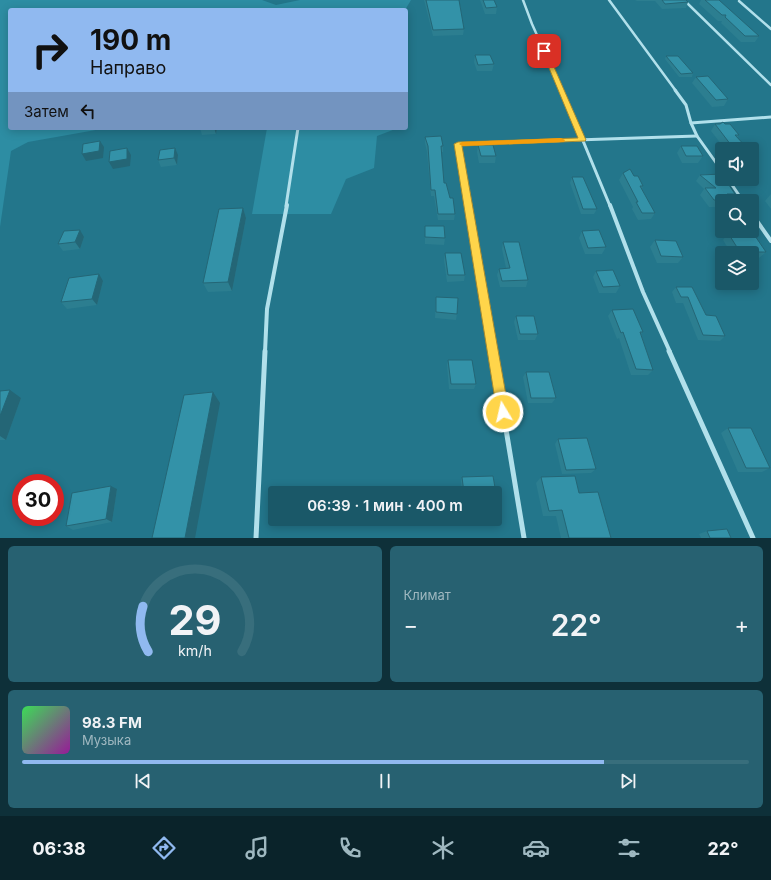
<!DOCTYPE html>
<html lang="ru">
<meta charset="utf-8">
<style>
:root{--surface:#1a5868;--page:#276171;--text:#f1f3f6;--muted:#9fb8c0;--line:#386e7c;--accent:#90b9f0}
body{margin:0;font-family:Inter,sans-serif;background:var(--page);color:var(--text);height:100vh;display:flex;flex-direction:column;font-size:15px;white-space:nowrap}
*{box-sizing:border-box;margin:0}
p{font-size:13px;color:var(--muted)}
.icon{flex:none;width:22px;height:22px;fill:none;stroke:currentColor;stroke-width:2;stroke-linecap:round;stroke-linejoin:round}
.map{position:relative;height:538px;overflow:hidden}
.drawer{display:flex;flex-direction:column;gap:8px;padding:8px;background:#0e3039;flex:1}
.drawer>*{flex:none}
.hud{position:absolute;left:8px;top:8px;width:400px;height:122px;border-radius:4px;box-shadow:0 2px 10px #0003;background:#90b9f0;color:#111;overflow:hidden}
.tools{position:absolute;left:715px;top:142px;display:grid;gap:8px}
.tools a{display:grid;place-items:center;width:44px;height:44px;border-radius:4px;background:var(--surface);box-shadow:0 2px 10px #0003;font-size:20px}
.speed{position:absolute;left:12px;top:474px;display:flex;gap:8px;font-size:20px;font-weight:700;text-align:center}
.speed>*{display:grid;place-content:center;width:52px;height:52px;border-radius:50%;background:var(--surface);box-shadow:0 2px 10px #0003;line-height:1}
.speed .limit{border:6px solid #d22;background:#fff;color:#111}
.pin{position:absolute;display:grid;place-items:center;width:34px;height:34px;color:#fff;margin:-17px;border-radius:8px;box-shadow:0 2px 6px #0006}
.me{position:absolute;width:44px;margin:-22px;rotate:351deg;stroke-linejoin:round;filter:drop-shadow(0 0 3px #0008)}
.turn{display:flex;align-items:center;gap:14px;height:84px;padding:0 16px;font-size:18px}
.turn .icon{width:52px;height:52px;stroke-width:2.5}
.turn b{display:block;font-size:28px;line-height:34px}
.then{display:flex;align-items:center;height:38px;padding:0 16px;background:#0003;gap:8px;font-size:15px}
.big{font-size:30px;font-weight:600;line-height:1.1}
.drawer .tile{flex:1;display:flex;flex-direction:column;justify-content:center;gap:6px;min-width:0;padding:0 14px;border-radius:6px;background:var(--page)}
.drawer .dial{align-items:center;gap:0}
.dial svg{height:104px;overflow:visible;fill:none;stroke:var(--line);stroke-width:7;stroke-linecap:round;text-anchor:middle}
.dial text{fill:var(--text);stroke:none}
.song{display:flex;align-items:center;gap:12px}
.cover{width:48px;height:48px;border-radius:6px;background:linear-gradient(135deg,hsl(130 70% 55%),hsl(300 70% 35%))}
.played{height:4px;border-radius:2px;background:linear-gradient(90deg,var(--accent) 80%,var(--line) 80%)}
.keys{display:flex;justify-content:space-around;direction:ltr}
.heat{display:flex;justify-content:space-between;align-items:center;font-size:22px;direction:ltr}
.drawer .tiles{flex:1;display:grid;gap:8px;grid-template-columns:1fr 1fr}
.tile:last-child{grid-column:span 2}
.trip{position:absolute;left:268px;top:486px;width:234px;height:40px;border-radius:4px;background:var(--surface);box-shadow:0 2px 10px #0003;font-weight:600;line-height:40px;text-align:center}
.tabs{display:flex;height:64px;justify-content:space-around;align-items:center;background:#0a232a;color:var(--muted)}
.tabs .icon{width:28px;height:28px}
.tabs .on{color:var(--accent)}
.tabs b{font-size:18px;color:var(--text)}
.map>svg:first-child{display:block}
.green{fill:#2d8da3}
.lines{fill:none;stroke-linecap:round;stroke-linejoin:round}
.street-far3{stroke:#b1e0eb;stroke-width:2.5}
.street-far2{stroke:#b1e0eb;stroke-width:3}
.street-far1{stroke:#b1e0eb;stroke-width:4}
.street{stroke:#b1e0eb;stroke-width:5}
.wall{fill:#2c7e90}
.shaded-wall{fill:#246676}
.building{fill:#3392a8;stroke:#246676}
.route{fill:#ffd54a;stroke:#a68a30}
.slow{fill:#f59e0b}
</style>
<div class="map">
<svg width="771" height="538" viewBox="0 0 771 538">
<rect width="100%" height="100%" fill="#23768b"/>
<g class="green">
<polygon points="0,0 262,0 276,5 300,0 411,0 405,10 10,10 10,128 107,128 28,142 11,151 0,227"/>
<polygon points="267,128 398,128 377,136 374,168 346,179 331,214 252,214"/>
</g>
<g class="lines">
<g class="street-far3">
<polyline points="523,0 532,24 562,91"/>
<polyline points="609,0 676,91"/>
<polyline points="684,0 771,85"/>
<polyline points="739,1 771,29"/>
</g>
<g class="street-far2">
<polyline points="562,90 610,206"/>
<polyline points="675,90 686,105 691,123 697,136 722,171"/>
<polyline points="691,123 771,117"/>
<polyline points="728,179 743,201"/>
<polyline points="286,206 298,128"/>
<polyline points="468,206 458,144 697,136"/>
</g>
<g class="street-far1">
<polyline points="468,205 493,352"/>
<polyline points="610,205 643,292 670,352"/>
<polyline points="752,214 771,241"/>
<polyline points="265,352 267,309 287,205"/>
</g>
<g class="street">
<polyline points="493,351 524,538"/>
<polyline points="669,351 753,538"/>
<polyline points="256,538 265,351"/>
</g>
</g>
<g class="wall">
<polygon points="424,0 459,0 464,29 463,35 433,36"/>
<polygon points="480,0 494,0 497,7 496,14 485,14"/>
<polygon points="635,0 686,0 688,2 686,8 662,9 655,1 637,1"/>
<polygon points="701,0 719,0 759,36 755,42 741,42 721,23 722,21 718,21 699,4"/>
<polygon points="475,55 494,64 492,71 477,71 474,62"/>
<polygon points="666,56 693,73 692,77 679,77 665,59"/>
<polygon points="696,77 728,99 724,106 712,107 692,83"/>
<polygon points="715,124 725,124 739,135 737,138 748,149 725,149 711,131"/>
<polygon points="200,128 217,128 216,134 202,135"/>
<polygon points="425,137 443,146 443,152 441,152 444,183 455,214 454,220 438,220 434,196 431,196 427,152 425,143"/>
<polygon points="478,145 496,156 495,163 479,163 477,152"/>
<polygon points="681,146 703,156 698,163 682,163 677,153"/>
<polygon points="178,155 177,165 161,167 158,160"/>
<polygon points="623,173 634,176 643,186 642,189 655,213 651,219 638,220 632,209 633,207 619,180"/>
<polygon points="700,175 735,194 730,201 722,201 722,207 709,207 700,195 704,189 696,181"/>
<polygon points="572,177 597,209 594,214 581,214 570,183"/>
<polygon points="771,194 771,209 765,201"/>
<polygon points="243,208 246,218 232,291 208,292 203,283"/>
<polygon points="425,226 445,238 444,245 425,244"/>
<polygon points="582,231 606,247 602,254 585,254 579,238"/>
<polygon points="728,233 766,252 759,258 752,259 752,253 731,253 723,240"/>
<polygon points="84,237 80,249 63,251 58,244"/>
<polygon points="655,240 683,257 678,263 657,263 650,247"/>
<polygon points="503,242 528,280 526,287 500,287 497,275 499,269 506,268 502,249"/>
<polygon points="445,253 465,275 464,281 447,282 444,260"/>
<polygon points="596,271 620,286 616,293 599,293 593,277"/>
<polygon points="103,281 97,305 67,309 61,302"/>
<polygon points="676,287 692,287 706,315 725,336 720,341 698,340 683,303 676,303 672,292"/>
<polygon points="436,297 457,314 456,320 435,318"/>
<polygon points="612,310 643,332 641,334 653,370 648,375 631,375 619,338 617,339 608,316"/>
<polygon points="516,316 538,334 535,340 518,340 514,322"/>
<polygon points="448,360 476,384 474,389 449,389 447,365"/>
<polygon points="526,372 556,398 552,403 528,403 523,377"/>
<polygon points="0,391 21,398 6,440 0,440"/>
<polygon points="728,428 770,468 762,472 738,472 721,433"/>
<polygon points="558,439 596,469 591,473 562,474 555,444"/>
<polygon points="493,476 499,511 496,514 495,514 495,493 462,493 461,481 462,477"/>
<polygon points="541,477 579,493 611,538 561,538 556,516 543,516 536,483"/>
<polygon points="117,489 112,522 73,530 66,526"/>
<polygon points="707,531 731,538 701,538 699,534"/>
</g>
<g class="shaded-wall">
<polygon points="214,128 217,128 216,134"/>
<polygon points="100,141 104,147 103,158 86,161 82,154"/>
<polygon points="127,148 131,155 130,166 113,169 109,162"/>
<polygon points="175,148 178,155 177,165 174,158"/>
<polygon points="243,208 246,218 232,291 228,282"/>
<polygon points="80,230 84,237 80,249 75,242"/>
<polygon points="99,274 103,281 97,305 92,299"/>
<polygon points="10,390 21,398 6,440 0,436 0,416"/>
<polygon points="213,392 220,403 195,538 185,538"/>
<polygon points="111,486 117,489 112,522 106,519"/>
</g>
<g class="building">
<polygon points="426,0 459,0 464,29 433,30"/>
<polygon points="483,0 494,0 497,7 486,8"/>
<polygon points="662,0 686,0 688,2 665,4"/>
<polygon points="705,0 719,0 759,36 745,36 725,17 726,15 722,15"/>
<polygon points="475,55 490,55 494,64 478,65"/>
<polygon points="666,56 678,56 693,73 681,74"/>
<polygon points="708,76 728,99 716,100 696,77"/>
<polygon points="723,122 725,124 730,124 739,135 735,135 748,149 731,149 734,149 715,124 720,124"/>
<polygon points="441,136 443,146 441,146 444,183 446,183 450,198 453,198 455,214 438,214 435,190 431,190 428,146 425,137"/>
<polygon points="100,141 99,151 82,154 83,144"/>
<polygon points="478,145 493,145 496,156 481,156"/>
<polygon points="681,146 697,146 703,156 686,156"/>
<polygon points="127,148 127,159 109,162 110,151"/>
<polygon points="175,148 174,158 158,160 160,150"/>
<polygon points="630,169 634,176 638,176 643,186 640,186 655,213 642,213 636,202 638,202 623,173"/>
<polygon points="722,174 722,179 725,179 735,194 727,194 730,201 714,200 705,188 716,188 700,175"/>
<polygon points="572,177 583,177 597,209 583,209"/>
<polygon points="243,208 228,282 203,283 219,209"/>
<polygon points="425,226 444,226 445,238 425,237"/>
<polygon points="80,230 75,242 58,244 64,231"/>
<polygon points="599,230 606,247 588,248 582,231"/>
<polygon points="728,233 753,233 766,252 740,252"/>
<polygon points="655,240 676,241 683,257 661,256"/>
<polygon points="503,242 519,242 528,280 502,281 499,269 510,268"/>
<polygon points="445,253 461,253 465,275 448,275"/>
<polygon points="613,270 620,286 603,287 596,271"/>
<polygon points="99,274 92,299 61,302 69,278"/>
<polygon points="676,287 692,287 706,315 716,316 725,336 703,335 688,297 681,297"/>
<polygon points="436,297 458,298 457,314 436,312"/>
<polygon points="633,309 643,332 640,332 653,370 636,369 623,332 621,333 612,310"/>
<polygon points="516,316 534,316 538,334 520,334"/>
<polygon points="448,360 472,360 476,384 451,384"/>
<polygon points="526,372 549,372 556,398 531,398"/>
<polygon points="10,390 0,416 0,391"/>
<polygon points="213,392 185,538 152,538 184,395"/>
<polygon points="728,428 751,428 770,468 746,468"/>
<polygon points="587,438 596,469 566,470 558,439"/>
<polygon points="493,476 499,511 495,511 495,493 464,493 462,477"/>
<polygon points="575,476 579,493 598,492 611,538 569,538 562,510 549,511 541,477"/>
<polygon points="111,486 106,519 66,526 72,493"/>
<polygon points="727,529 731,538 710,538 707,531"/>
</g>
<polygon class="route" points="542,49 547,51 586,140 585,141 462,146 509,412 507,416 503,417 499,416 497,412 454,144 458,142 578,138 542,51"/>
<polygon class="slow" points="561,138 565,140 564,142 462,146 459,144 462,142"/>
</svg>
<div class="tools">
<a><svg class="icon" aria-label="sound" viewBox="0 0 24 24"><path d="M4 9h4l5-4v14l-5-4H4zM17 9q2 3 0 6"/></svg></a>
<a><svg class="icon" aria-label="search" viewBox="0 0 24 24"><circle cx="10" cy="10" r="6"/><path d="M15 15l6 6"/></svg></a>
<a><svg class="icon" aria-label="layers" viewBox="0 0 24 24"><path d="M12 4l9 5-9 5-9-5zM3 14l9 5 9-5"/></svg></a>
</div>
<div class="speed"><div class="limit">30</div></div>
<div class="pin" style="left:544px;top:51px;background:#d93025"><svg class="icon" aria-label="arrive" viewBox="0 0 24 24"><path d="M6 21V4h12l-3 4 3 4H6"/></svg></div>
<svg class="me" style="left:503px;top:412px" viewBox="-20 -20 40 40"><circle r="17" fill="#ffd54a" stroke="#fff" stroke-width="3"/><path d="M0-11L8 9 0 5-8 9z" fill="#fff"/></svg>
<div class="trip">06:39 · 1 мин · 400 m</div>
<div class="hud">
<div class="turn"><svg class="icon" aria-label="right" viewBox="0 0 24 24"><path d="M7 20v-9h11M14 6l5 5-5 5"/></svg><div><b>190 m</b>Направо</div></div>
<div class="then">Затем<svg class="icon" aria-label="left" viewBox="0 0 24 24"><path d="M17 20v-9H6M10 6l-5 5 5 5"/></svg></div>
</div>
</div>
<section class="drawer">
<div class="tiles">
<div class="tile dial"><svg viewBox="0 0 100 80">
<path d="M14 69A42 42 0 1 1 86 69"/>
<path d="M14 69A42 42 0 0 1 10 34" stroke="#90b9f0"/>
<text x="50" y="56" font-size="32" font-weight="700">29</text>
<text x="50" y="72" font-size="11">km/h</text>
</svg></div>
<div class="tile"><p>Климат</p>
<div class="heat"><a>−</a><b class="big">22°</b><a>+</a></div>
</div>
<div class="tile">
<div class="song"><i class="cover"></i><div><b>98.3 FM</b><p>Музыка</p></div></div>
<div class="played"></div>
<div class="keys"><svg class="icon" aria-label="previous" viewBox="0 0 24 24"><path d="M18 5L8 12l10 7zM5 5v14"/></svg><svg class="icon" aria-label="pause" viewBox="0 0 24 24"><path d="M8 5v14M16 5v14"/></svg><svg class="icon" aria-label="next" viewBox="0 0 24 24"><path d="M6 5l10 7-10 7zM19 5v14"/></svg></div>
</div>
</div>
</section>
<nav class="tabs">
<b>06:38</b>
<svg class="icon on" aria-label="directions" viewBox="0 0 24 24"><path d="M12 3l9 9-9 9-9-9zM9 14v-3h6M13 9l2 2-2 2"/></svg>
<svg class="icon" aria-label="music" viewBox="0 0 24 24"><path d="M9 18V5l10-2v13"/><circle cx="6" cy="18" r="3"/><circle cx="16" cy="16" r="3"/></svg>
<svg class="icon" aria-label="phone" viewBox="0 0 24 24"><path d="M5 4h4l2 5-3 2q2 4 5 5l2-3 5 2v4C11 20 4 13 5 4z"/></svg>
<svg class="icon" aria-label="climate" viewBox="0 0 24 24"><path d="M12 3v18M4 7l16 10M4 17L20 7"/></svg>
<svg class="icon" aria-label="car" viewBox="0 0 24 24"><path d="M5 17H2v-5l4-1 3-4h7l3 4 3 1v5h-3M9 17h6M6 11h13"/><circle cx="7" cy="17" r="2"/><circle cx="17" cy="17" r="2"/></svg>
<svg class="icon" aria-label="filters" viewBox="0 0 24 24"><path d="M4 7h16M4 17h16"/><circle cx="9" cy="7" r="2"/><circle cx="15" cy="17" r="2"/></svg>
<b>22°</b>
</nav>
